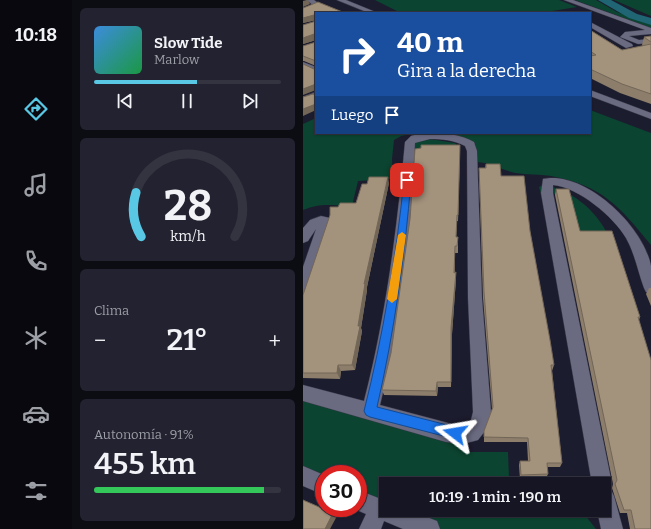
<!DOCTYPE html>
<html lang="es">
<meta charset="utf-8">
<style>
:root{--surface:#151523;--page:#222230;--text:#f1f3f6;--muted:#9d9fa6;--line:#343441;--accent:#59c8e5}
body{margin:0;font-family:Bitter,serif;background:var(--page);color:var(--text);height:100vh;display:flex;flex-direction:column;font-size:15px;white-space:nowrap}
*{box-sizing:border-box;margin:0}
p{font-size:13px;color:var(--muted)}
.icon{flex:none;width:22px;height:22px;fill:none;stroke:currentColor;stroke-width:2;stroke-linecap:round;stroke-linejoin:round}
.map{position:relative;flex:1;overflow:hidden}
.side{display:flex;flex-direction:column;gap:8px;padding:8px;background:#0c0c13;width:231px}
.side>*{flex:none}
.top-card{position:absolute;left:12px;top:12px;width:276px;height:122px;border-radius:0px;box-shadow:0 1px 3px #0004,0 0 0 1px var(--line);background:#1a4fa0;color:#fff;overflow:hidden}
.speed{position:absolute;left:12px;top:465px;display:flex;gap:8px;font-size:20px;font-weight:700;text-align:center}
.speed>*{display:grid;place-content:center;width:52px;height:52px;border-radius:50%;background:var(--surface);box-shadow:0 1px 3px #0004,0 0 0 1px var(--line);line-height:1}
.speed .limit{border:6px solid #d22;background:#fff;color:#111}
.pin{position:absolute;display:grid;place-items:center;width:34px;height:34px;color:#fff;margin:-17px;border-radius:8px;box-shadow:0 2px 6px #0006}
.me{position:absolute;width:44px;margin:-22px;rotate:284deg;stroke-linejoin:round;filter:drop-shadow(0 0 3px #0008)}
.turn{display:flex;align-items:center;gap:14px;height:84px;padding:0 16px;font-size:18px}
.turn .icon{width:52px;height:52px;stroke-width:2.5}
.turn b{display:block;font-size:28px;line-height:34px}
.then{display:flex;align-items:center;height:38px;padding:0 16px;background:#0003;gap:8px;font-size:15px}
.big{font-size:30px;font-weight:600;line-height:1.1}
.side .widget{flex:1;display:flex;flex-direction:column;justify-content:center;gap:6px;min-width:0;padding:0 14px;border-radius:6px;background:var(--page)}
.side .dial{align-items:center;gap:0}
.dial svg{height:104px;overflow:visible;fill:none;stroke:var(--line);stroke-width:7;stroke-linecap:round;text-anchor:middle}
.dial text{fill:var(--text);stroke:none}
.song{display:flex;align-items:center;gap:12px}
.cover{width:48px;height:48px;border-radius:6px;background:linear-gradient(135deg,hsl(210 70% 55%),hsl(140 70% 35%))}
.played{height:4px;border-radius:2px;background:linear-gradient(90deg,var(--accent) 55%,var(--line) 55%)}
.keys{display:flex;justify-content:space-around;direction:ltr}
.heat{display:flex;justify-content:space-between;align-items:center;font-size:22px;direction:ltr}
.charge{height:6px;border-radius:3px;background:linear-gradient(90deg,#34c759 91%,var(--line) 0)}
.trip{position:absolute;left:76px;top:477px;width:232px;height:40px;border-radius:0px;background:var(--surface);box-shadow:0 1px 3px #0004,0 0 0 1px var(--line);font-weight:600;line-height:40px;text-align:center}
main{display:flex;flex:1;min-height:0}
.tabs{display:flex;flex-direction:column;width:72px;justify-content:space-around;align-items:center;background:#08080e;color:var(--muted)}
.tabs .icon{width:28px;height:28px}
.tabs .selected{color:var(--accent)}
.tabs b{font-size:18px;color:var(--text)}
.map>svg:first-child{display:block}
.green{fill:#0b4430}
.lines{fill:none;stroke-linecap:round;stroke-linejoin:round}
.river{fill:#1f6573;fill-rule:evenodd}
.minor-casing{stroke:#383847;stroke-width:1}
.minor{fill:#6a6a81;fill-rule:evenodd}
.wall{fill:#8c7e6b}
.shaded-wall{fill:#726657}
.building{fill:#a3927c;stroke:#726657}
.route{fill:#1a73e8;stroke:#114b97}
.slow{fill:#f59e0b}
</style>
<main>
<nav class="tabs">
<b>10:18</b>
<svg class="icon selected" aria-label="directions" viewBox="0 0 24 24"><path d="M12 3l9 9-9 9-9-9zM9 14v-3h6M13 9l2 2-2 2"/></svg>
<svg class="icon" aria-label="music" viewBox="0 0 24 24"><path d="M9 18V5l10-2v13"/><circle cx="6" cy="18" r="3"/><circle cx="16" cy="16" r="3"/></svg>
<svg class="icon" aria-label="phone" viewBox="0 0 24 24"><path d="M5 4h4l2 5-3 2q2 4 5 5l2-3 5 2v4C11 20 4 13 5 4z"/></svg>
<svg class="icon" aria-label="climate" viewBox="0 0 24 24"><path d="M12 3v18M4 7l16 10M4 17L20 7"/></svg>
<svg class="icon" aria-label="car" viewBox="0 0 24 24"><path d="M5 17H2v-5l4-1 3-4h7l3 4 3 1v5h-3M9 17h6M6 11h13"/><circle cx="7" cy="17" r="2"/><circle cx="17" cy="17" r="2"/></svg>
<svg class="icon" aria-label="filters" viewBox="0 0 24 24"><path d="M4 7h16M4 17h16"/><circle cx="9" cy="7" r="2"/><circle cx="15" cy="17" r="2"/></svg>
</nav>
<section class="side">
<div class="widget">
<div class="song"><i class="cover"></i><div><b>Slow Tide</b><p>Marlow</p></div></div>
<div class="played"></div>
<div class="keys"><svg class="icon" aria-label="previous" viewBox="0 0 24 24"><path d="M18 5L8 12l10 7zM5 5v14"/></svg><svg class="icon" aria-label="pause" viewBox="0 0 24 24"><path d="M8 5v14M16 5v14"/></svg><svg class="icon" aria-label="next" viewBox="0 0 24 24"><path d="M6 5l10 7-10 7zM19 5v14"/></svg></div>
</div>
<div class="widget dial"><svg viewBox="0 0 100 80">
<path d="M14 69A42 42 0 1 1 86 69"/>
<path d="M14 69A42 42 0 0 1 10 35" stroke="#59c8e5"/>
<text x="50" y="56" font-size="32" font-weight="700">28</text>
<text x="50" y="72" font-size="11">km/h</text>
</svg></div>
<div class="widget"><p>Clima</p>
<div class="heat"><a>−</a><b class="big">21°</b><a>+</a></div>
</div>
<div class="widget"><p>Autonomía · 91%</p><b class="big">455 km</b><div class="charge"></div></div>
</section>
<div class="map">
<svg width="348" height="529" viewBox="0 0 348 529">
<rect width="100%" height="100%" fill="#1c1c2f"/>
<g class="green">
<polygon points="72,0 256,0 274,7 237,13 98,13"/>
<polygon points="272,0 293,0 314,12 348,25 348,28"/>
<polygon points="311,0 348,0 348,16"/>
<path d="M287,110L348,133V245C316,206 300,186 248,176C236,174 224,175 212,173C196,169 188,162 171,162L167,142L120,133H287Z"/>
<path d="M13,118V133H115L98,136L91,140L89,159L90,179L55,181L49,206C28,206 20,202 0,210V124Z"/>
<polygon points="127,139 152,143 155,149 105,150 107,142"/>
<path d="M240,185C268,189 293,210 305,235L277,234L265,194H238L236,187Z"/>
<polygon points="0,390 157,437 166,452 205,452 206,478 210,484 83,484 83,510 278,510 293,529 108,529 55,505 55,474 21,474 21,490 0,481"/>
</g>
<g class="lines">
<polygon class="river" points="295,0 308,0 334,14 348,18 348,25 326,18"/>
<defs>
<g id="minor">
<polygon points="3,0 11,0 18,5 0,12 0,8 10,5"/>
<polygon points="34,0 43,0 75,13 66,13"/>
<polygon points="261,0 270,0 348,28 348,34 326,36 336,40 348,39 348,43 335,44 317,37 322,32 342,30"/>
<polygon points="287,22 329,44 330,46 323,48 287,27"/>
<polygon points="0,62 13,67 13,73 0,67"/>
<polygon points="287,90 348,113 348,119 287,96"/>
<polygon points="13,92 13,98 0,103 0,97"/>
<path d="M118,133C136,132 155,133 171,142L174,151L179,298L188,412L182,431L175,440L160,444L143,442L0,401V385L61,401C83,316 94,229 102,142L108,136ZM127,139C139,139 151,140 162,146L164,151L165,298L170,412L168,420L163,425L149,424L77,405L88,358L107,225L112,143Z"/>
<path d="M247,178C288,176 341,228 348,266C348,275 348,285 348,294L343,292L341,288C335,272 332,254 323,238C311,217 275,187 250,185V193L309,484L307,488L311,496L320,529H298L294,510H301V484H289L238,193L240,179Z"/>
<polygon points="18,216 27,218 28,221 7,288 5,292 0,294 0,267 13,229 5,241 0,243 0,228 7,220"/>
<polygon points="0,466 21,475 21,495 0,486"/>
<polygon points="55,490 83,501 83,510 106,510 134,521 137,529 100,529 81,521 78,529 56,529 63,514 49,508 55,508"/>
</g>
</defs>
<use href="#minor" class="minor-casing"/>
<use href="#minor" class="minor"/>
</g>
<g class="wall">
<polygon points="15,2 13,90 11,69 13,67 13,66 1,61 0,61 0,46 13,42 13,40 0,44 13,20 0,23"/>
<polygon points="287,30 319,50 340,46 339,45 341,37 348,36 348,104 317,93 287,78"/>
<polygon points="157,145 155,221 154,221 153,237 155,237 155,253 152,253 152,273 153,279 149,334 148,387 135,387 134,396 81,395 79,390 88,353 118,148"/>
<polygon points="183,164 198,176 227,231 251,365 249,371 259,463 257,467 244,467 245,474 243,478 217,479 216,465 217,461 225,461 224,442 181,442 181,431 189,409 180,298 176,174 182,168"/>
<polygon points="86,183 64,287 64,290 58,328 59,331 52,370 38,371 37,379 0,378 0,295 53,203"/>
<polygon points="253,189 277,231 337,317 336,320 348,529 327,529 324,513 317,513 309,488 310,484 252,195"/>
<polygon points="346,288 348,288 348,306 343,294"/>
</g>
<g class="shaded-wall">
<polygon points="4,0 5,0 7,4 0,7 0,1"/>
<polygon points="11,15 13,20 0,23 0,18"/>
<polygon points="11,34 13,40 0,44 0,38"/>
<polygon points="13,84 13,90 0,95 0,89"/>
<polygon points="13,104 13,110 0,116 0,109"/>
<polygon points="157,145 157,151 155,221 155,215"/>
<polygon points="85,177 86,183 64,287 64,290 58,328 59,331 52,370 49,365 61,284"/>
<polygon points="152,246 152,279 151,273"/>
<polygon points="153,272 153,279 149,334 148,387 148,328"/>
<polygon points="35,365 38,371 37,379 34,373"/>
<polygon points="134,382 135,387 134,396 133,391"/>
<polygon points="30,513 34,516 27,529 22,529"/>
</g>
<g class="building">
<polygon points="15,2 42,13 13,13 13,16 11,15 0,18 0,8"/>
<polygon points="13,19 13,36 11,34 0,38 0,25 13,21"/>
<polygon points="287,30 319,50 348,44 348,94 319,84 287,69 287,56 293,55 287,51"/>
<polygon points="348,36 348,42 341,37"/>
<polygon points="13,37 13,84 0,89 0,64 11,69 13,67 13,61 0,56 0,46 13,42"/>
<polygon points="10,94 13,96 13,104 0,109 0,97"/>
<polygon points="118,145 157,145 155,215 154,215 153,237 155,237 154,246 152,246 151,273 153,272 148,328 148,382 134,382 133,391 79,390 88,353 107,219 112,149 118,148"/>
<polygon points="183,164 197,164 198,176 221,176 227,231 247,340 251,365 248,365 259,463 244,463 245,474 218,475 217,461 227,461 225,438 181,437 181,431 190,407 181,292 176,168 183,168"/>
<polygon points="66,177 85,177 61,284 62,284 55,326 57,326 49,365 35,365 34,373 0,373 0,295 27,215 27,207 35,207 37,203 53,203 59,184 64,184"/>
<polygon points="253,189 266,189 277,231 309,231 337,317 335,317 348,360 348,529 332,529 328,510 321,510 312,484 314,480"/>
<polygon points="0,500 30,513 22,529 0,529"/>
</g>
<path class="route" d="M104,178L108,180C102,256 91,333 74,407L152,427L156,429L158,433L156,437L152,439L67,417L63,415L61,411C80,336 93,258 101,180Z"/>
<polygon class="slow" points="99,232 103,235 94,299 89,303 84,299 95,235"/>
</svg>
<div class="speed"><div class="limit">30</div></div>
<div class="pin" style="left:104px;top:180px;background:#d93025"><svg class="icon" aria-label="arrive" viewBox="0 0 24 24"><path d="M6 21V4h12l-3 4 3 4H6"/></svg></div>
<svg class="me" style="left:152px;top:433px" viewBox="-20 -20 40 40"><path d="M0-17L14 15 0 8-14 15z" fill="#1a73e8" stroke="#fff" stroke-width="4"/></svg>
<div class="trip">10:19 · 1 min · 190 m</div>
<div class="top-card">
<div class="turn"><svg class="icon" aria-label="right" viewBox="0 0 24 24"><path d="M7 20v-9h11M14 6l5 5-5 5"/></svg><div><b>40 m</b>Gira a la derecha</div></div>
<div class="then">Luego<svg class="icon" aria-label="arrive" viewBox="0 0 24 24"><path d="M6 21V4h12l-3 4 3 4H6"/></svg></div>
</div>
</div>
</main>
